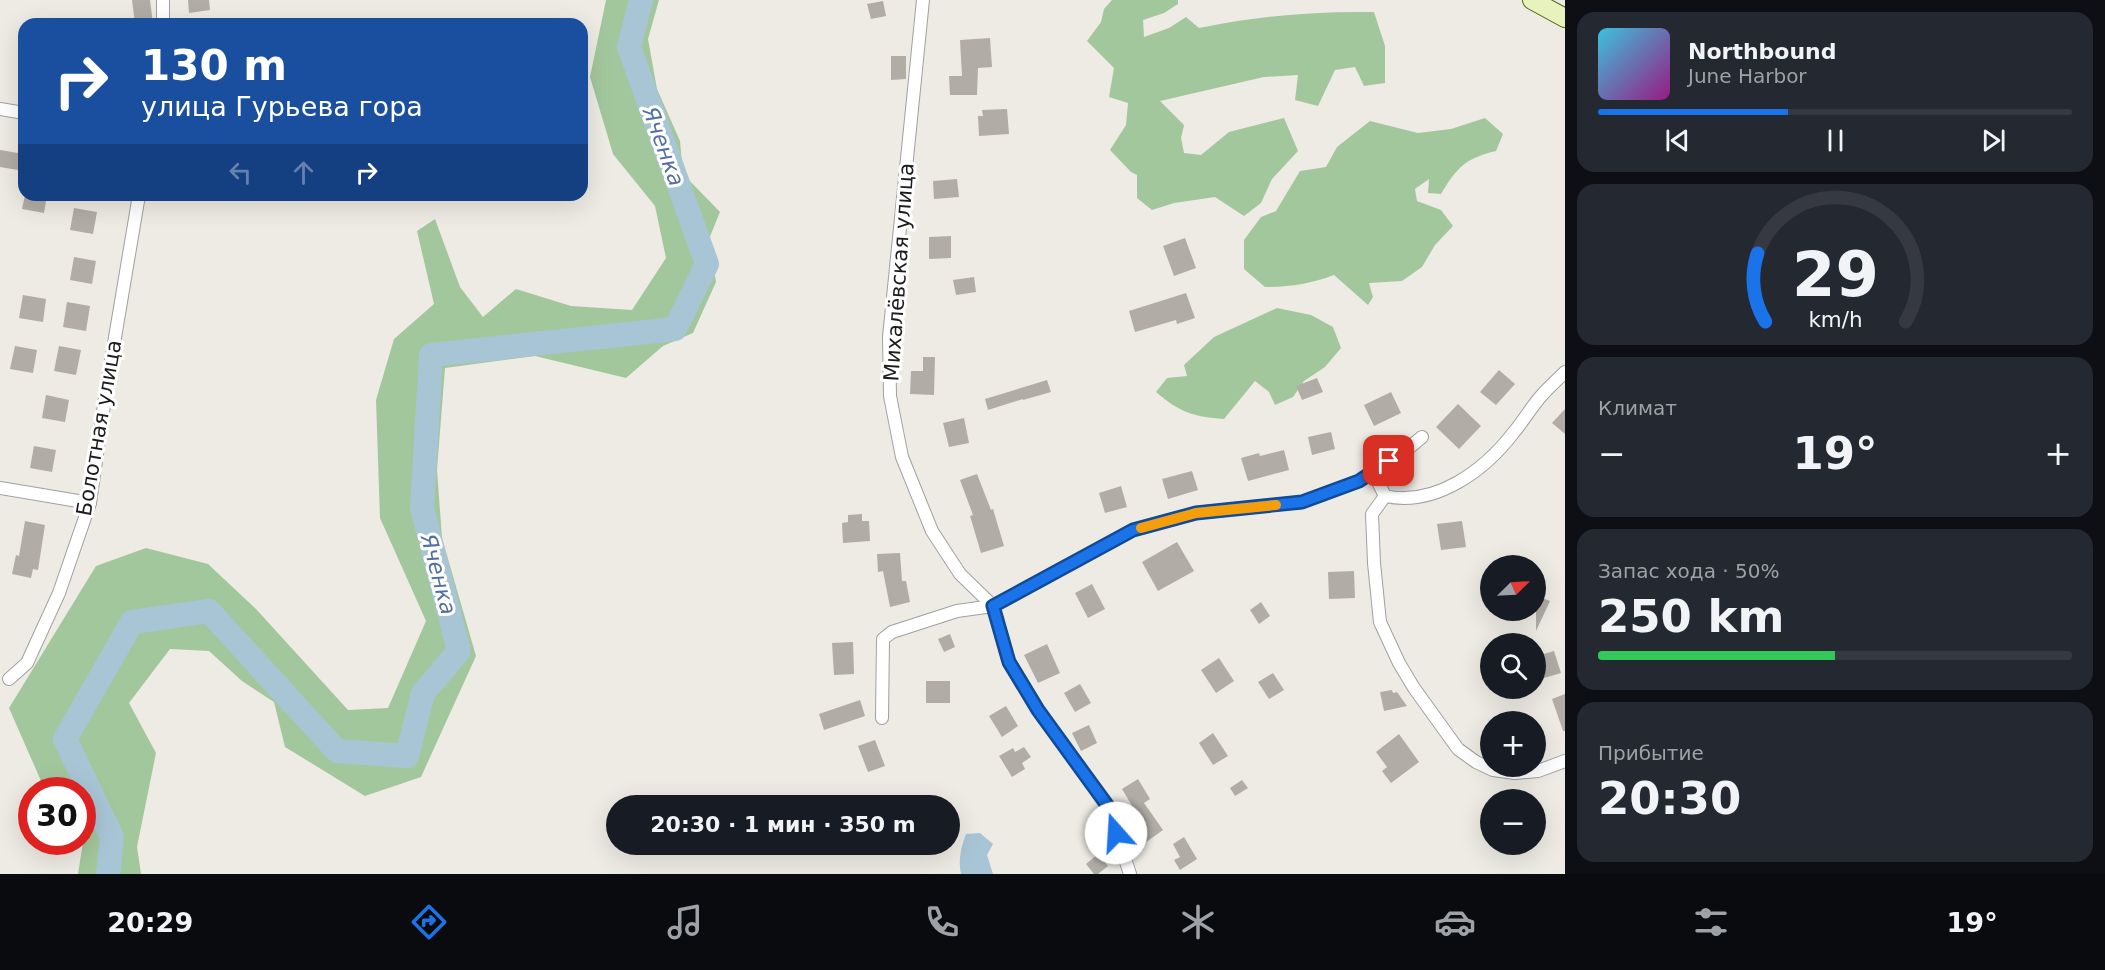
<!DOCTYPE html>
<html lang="ru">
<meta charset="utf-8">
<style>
:root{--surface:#171b24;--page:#242831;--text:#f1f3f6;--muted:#9ea1a6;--line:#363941;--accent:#1a73e8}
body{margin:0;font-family:"DejaVu Sans",sans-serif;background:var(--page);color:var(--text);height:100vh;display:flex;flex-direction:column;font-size:22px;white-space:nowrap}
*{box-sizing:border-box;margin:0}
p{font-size:20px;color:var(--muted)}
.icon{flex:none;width:33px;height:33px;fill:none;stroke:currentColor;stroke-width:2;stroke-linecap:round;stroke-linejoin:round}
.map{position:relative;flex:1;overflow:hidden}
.side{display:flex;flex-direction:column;gap:12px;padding:12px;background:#0d0f14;width:540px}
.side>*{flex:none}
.guide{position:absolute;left:18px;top:18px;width:570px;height:183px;border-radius:18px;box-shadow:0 6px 24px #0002;background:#1a4fa0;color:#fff;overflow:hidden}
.needle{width:39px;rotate:66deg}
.controls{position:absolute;left:1480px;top:555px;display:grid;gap:12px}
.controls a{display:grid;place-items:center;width:66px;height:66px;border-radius:50%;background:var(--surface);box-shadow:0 6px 24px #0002;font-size:30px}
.speed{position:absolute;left:18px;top:777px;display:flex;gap:12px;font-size:30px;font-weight:700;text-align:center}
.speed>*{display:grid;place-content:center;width:78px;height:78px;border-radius:50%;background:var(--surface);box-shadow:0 6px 24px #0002;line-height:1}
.speed .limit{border:9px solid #d22;background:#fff;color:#111}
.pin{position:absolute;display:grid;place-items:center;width:51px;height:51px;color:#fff;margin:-26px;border-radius:12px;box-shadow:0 3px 9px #0006}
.me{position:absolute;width:66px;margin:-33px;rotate:341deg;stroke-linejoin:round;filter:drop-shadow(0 0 4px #0008)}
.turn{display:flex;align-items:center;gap:21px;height:126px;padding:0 24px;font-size:27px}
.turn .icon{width:78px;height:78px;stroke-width:2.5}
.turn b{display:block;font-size:42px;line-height:51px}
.lanes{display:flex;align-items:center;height:57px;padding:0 24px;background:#0003;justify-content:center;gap:30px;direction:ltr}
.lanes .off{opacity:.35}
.big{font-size:45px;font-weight:800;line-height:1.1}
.side .tile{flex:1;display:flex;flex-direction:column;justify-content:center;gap:9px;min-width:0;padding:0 21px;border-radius:18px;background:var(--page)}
.side .dial{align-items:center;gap:0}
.dial svg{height:156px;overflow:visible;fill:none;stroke:var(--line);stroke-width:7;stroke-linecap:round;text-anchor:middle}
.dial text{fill:var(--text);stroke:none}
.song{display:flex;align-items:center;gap:18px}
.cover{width:72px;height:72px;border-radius:9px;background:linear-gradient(135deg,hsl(190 70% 55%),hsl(310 70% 35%))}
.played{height:6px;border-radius:3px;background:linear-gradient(90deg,var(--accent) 40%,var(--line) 40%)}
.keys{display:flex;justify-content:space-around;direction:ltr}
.heat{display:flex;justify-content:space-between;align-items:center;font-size:33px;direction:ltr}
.charge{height:9px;border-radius:4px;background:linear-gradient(90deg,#34c759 50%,var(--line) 0)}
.trip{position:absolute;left:606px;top:795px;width:354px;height:60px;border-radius:30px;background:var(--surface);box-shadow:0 6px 24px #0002;font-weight:800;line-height:60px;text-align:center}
.menu{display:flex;height:96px;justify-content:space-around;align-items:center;background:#090b0e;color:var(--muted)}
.menu .icon{width:42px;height:42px}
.menu .on{color:var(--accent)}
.menu b{font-size:27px;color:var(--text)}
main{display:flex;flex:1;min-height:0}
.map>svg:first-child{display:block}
.forest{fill:#a3c79c}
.water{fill:#a8c5d6}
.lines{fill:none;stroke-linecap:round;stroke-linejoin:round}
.river{stroke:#a8c5d6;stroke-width:24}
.building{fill:#b1ada6}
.minor-casing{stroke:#a0a0a0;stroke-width:14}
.secondary-casing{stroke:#506610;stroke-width:20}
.minor{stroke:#fff;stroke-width:12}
.secondary{stroke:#e7f2bc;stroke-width:18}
.route-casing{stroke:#114b97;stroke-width:15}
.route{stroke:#1a73e8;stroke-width:10}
.slow{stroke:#f59e0b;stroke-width:10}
.labels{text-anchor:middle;stroke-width:6;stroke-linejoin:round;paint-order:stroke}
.street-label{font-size:21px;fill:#1c1c1c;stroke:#fff}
.water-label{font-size:22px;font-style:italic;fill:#546fa1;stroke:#fff}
</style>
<main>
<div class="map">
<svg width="1565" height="874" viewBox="0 0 1565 874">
<rect width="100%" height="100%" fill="#edebe3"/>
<g class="forest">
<polygon points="606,0 659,0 648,39 657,89 680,141 683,174 720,212 709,239 716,282 693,333 663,346 626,378 535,356 445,368 437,470 442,538 476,656 421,777 365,796 285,747 274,702 242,681 209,651 170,649 129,703 156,753 137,847 141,874 78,874 83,842 82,790 45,790 9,708 96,566 146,548 208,564 256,609 348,710 388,708 426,621 380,518 376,400 394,339 434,304 417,231 435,219 460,287 483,317 516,289 571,306 632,310 666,258 655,206 613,154 590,77"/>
<path d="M1112,0H1178V4L1164,13L1143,20L1144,37L1169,28L1186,17L1199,28C1258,16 1314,11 1374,12L1385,46V83L1364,86L1355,67L1335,70L1318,106L1295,100L1298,75L1264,77L1160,101L1184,125L1181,138L1184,153L1201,155L1229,132L1284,118L1298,151L1272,179L1261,203L1244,216L1215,197L1174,203L1152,210L1137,198V175L1131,172L1110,150L1126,125L1128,103L1109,97L1114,68L1087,41L1101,22L1104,9Z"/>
<path d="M1485,118L1503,134L1496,151C1466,158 1457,167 1441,194L1428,193L1429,179L1415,189L1417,201L1441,210L1453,226L1435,245L1422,267L1402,281L1369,283L1373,297L1368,305L1334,275C1310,284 1290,287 1265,287L1244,269V240L1261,217L1276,211L1300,171L1326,167L1337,147L1370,121L1418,133L1451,129Z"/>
<path d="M1277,308L1311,315L1333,327L1341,348L1325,367L1304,381L1293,397L1275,405L1269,392L1255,381L1224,419C1194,417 1179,412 1156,392L1167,378L1187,376L1184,365L1214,337Z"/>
</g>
<path class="water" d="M980,833L993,844L987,855L993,874H961C958,860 961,847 966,834Z"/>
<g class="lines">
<polyline class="river" points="108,874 112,837 65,739 132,622 209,611 337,751 407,756 423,693 459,651 422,508 431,355 675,329 707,264 629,47 641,0"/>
</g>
<g class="building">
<polygon points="132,0 150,0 153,24 135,24"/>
<polygon points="188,0 209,0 210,10 189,13"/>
<polygon points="883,1 886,16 871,19 867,4"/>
<polygon points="990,38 992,67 978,68 977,95 950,95 949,76 962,76 960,40"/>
<polygon points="891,56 906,56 906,79 891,80"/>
<polygon points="1007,109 1009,134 979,136 978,116 983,116 982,110"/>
<polygon points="0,150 24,154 24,171 0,167"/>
<polygon points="957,179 959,197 934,199 933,181"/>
<polygon points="25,195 47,195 44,213 22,209"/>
<polygon points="74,208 97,212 93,234 70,230"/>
<polygon points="951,236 951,258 929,259 929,237"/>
<polygon points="1185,238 1196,268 1174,276 1163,246"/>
<polygon points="74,257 96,261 92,284 70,280"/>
<polygon points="974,277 976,292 956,295 953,280"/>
<polygon points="1186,293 1195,318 1177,324 1176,320 1135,332 1129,311"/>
<polygon points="23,295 46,299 43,322 19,318"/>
<polygon points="67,302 90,306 86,331 63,327"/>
<polygon points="15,346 37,350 33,373 10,369"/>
<polygon points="59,346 81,350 76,375 54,371"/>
<polygon points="923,357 935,357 934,395 910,394 911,371 923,371"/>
<polygon points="1499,370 1515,384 1496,405 1480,392"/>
<polygon points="1317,378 1323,392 1302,400 1296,386"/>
<polygon points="1047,380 1051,392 1023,400 1023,399 988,410 985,399"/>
<polygon points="1391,392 1401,413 1374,426 1364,405"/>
<polygon points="46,395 69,400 65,422 42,418"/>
<polygon points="1458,404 1481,426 1459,449 1436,427"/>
<polygon points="1565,409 1565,434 1552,423"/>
<polygon points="964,418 969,443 949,447 943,423"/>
<polygon points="1331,432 1335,449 1312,455 1308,437"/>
<polygon points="34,446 56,450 52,472 30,468"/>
<polygon points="1284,450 1289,470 1248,481 1241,458 1259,453 1260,456"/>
<polygon points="1192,471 1198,490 1168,499 1162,479"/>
<polygon points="977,474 991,510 993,509 1004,546 981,553 970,516 973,515 960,480"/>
<polygon points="1121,486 1127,507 1105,513 1099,493"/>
<polygon points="862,514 862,521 869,521 870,541 843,543 842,523 848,522 848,515"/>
<polygon points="25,521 45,525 38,570 33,569 31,578 12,574 16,555 19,556"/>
<polygon points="1462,521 1466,547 1441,550 1437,524"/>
<polygon points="1177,542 1194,571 1158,591 1142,562"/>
<polygon points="900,553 902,581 906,581 910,602 890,607 883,571 878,572 877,554"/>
<polygon points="1354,571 1355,598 1329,599 1328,572"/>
<polygon points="1092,584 1105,609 1088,618 1075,593"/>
<polygon points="1536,595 1550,601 1536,631"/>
<polygon points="1261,602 1270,616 1259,624 1250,610"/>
<polygon points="950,634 955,647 944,652 938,639"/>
<polygon points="853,642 854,674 834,675 832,643"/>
<polygon points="1047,644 1060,673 1038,683 1024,655"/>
<polygon points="1554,651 1561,673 1544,678 1537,656"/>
<polygon points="1219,658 1234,681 1216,693 1201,670"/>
<polygon points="1273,673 1284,690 1269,699 1258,682"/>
<rect x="926" y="681" width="24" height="22"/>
<polygon points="1080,684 1091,703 1075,712 1064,693"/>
<polygon points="1392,690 1393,693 1397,692 1407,706 1384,711 1380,692"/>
<polygon points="1565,694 1565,731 1563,731 1552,699"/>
<polygon points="860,700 865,716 824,730 819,714"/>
<polygon points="1006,706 1018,726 1002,737 989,716"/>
<polygon points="1089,725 1097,743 1081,751 1072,733"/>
<polygon points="1213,733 1228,756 1213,765 1199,743"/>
<polygon points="1399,734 1419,762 1391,783 1382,771 1387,767 1376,752"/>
<polygon points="875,740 885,766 868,772 858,746"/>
<polygon points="1024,747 1031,757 1022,763 1025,769 1012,777 999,756 1013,748 1015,752"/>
<polygon points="1138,779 1150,799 1144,803 1163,830 1142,845 1132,832 1143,824 1122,789"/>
<polygon points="1242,780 1248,788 1235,796 1230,788"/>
<polygon points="1184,837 1197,859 1180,870 1174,860 1180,857 1173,844"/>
<polygon points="1098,854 1108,866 1098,874 1094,874 1086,864"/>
</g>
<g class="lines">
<defs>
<g id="minor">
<polyline points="923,0 889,337 890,396 902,457 932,531 960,574 993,606 1009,662 1038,710 1107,805 1130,874"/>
<polyline points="163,24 163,0"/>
<polyline points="0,109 24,113"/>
<path d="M1373,472L1385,496C1436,507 1485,470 1514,432C1524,420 1532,406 1542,395C1549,387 1557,380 1565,372"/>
<polyline points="0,488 90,503"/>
<polyline points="1385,496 1372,514 1374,563 1380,622 1399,663 1414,688 1458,749 1476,762 1493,770 1515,773 1538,771 1565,761"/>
<polyline points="9,679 27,663 59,593 90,503 106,391 139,195"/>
<polyline points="882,718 883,639 892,632 957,611 993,606 1133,530 1196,513 1302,502 1359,481 1405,451 1422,437"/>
</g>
<polyline id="secondary" points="1532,0 1565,18"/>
</defs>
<use href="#minor" class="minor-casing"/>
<use href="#secondary" class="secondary-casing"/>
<use href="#minor" class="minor"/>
<use href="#secondary" class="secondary"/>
</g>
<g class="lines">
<defs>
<polyline id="route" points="1116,833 1107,805 1038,710 1009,662 993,606 1133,530 1196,513 1302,502 1359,481 1389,461"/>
</defs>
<use href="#route" class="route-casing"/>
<use href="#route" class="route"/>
<polyline class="slow" points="1141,528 1196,513 1276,505"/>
</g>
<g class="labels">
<g class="street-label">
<text transform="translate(899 272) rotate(-86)" y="7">Михалёвская улица</text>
<text transform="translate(99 428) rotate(-80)" y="7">Болотная улица</text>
</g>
<g class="water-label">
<text transform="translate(664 146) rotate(70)" y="8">Яченка</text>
<text transform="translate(439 574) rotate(75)" y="8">Яченка</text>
</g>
</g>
</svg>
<div class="controls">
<a><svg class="needle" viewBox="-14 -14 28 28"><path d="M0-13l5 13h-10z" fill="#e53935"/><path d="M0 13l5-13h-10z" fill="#9ea1a6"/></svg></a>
<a><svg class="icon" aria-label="search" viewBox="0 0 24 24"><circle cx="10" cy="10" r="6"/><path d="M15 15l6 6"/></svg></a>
<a>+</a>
<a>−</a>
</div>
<div class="speed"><div class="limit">30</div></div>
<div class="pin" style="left:1389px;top:461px;background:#d93025"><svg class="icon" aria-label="arrive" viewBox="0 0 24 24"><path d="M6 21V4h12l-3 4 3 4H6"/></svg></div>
<svg class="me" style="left:1116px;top:833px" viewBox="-20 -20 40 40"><circle r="19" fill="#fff"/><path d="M0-13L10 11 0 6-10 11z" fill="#1a73e8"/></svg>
<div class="trip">20:30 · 1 мин · 350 m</div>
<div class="guide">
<div class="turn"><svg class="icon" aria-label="right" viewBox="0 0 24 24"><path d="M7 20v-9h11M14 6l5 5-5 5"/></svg><div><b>130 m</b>улица Гурьева гора</div></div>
<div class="lanes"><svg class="icon off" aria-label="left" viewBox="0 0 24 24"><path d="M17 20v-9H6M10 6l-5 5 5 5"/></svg><svg class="icon off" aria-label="ahead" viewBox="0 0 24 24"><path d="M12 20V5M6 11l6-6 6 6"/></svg><svg class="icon" aria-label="right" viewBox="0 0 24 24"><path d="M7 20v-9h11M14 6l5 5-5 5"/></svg></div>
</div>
</div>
<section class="side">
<div class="tile">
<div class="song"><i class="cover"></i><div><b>Northbound</b><p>June Harbor</p></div></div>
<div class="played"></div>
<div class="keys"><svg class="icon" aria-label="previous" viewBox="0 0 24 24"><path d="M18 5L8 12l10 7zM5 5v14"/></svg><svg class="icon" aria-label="pause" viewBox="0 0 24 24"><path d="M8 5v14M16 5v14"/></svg><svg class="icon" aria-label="next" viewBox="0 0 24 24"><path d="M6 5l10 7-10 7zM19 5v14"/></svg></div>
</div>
<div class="tile dial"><svg viewBox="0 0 100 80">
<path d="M14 69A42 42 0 1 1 86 69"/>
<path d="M14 69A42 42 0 0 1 10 34" stroke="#1a73e8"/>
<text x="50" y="56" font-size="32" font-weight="700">29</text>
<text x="50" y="72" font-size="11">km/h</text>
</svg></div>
<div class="tile"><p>Климат</p>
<div class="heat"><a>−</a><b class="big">19°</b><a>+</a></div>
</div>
<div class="tile"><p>Запас хода · 50%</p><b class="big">250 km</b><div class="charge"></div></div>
<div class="tile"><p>Прибытие</p><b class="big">20:30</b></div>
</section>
</main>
<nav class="menu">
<b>20:29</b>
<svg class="icon on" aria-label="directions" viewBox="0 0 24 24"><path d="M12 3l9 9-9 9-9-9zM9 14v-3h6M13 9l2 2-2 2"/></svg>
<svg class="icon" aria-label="music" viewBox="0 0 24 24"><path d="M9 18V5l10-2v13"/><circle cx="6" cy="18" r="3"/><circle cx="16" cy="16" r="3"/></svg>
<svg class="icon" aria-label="phone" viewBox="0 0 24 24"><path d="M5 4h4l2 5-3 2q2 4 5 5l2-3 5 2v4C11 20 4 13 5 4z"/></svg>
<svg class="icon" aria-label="climate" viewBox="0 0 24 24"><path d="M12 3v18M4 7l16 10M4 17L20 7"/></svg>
<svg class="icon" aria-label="car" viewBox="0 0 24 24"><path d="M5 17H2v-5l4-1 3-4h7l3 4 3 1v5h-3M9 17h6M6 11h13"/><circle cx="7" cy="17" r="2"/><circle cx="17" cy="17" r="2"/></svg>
<svg class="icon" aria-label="filters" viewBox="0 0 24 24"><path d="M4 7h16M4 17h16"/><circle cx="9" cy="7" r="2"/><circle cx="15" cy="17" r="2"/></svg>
<b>19°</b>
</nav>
